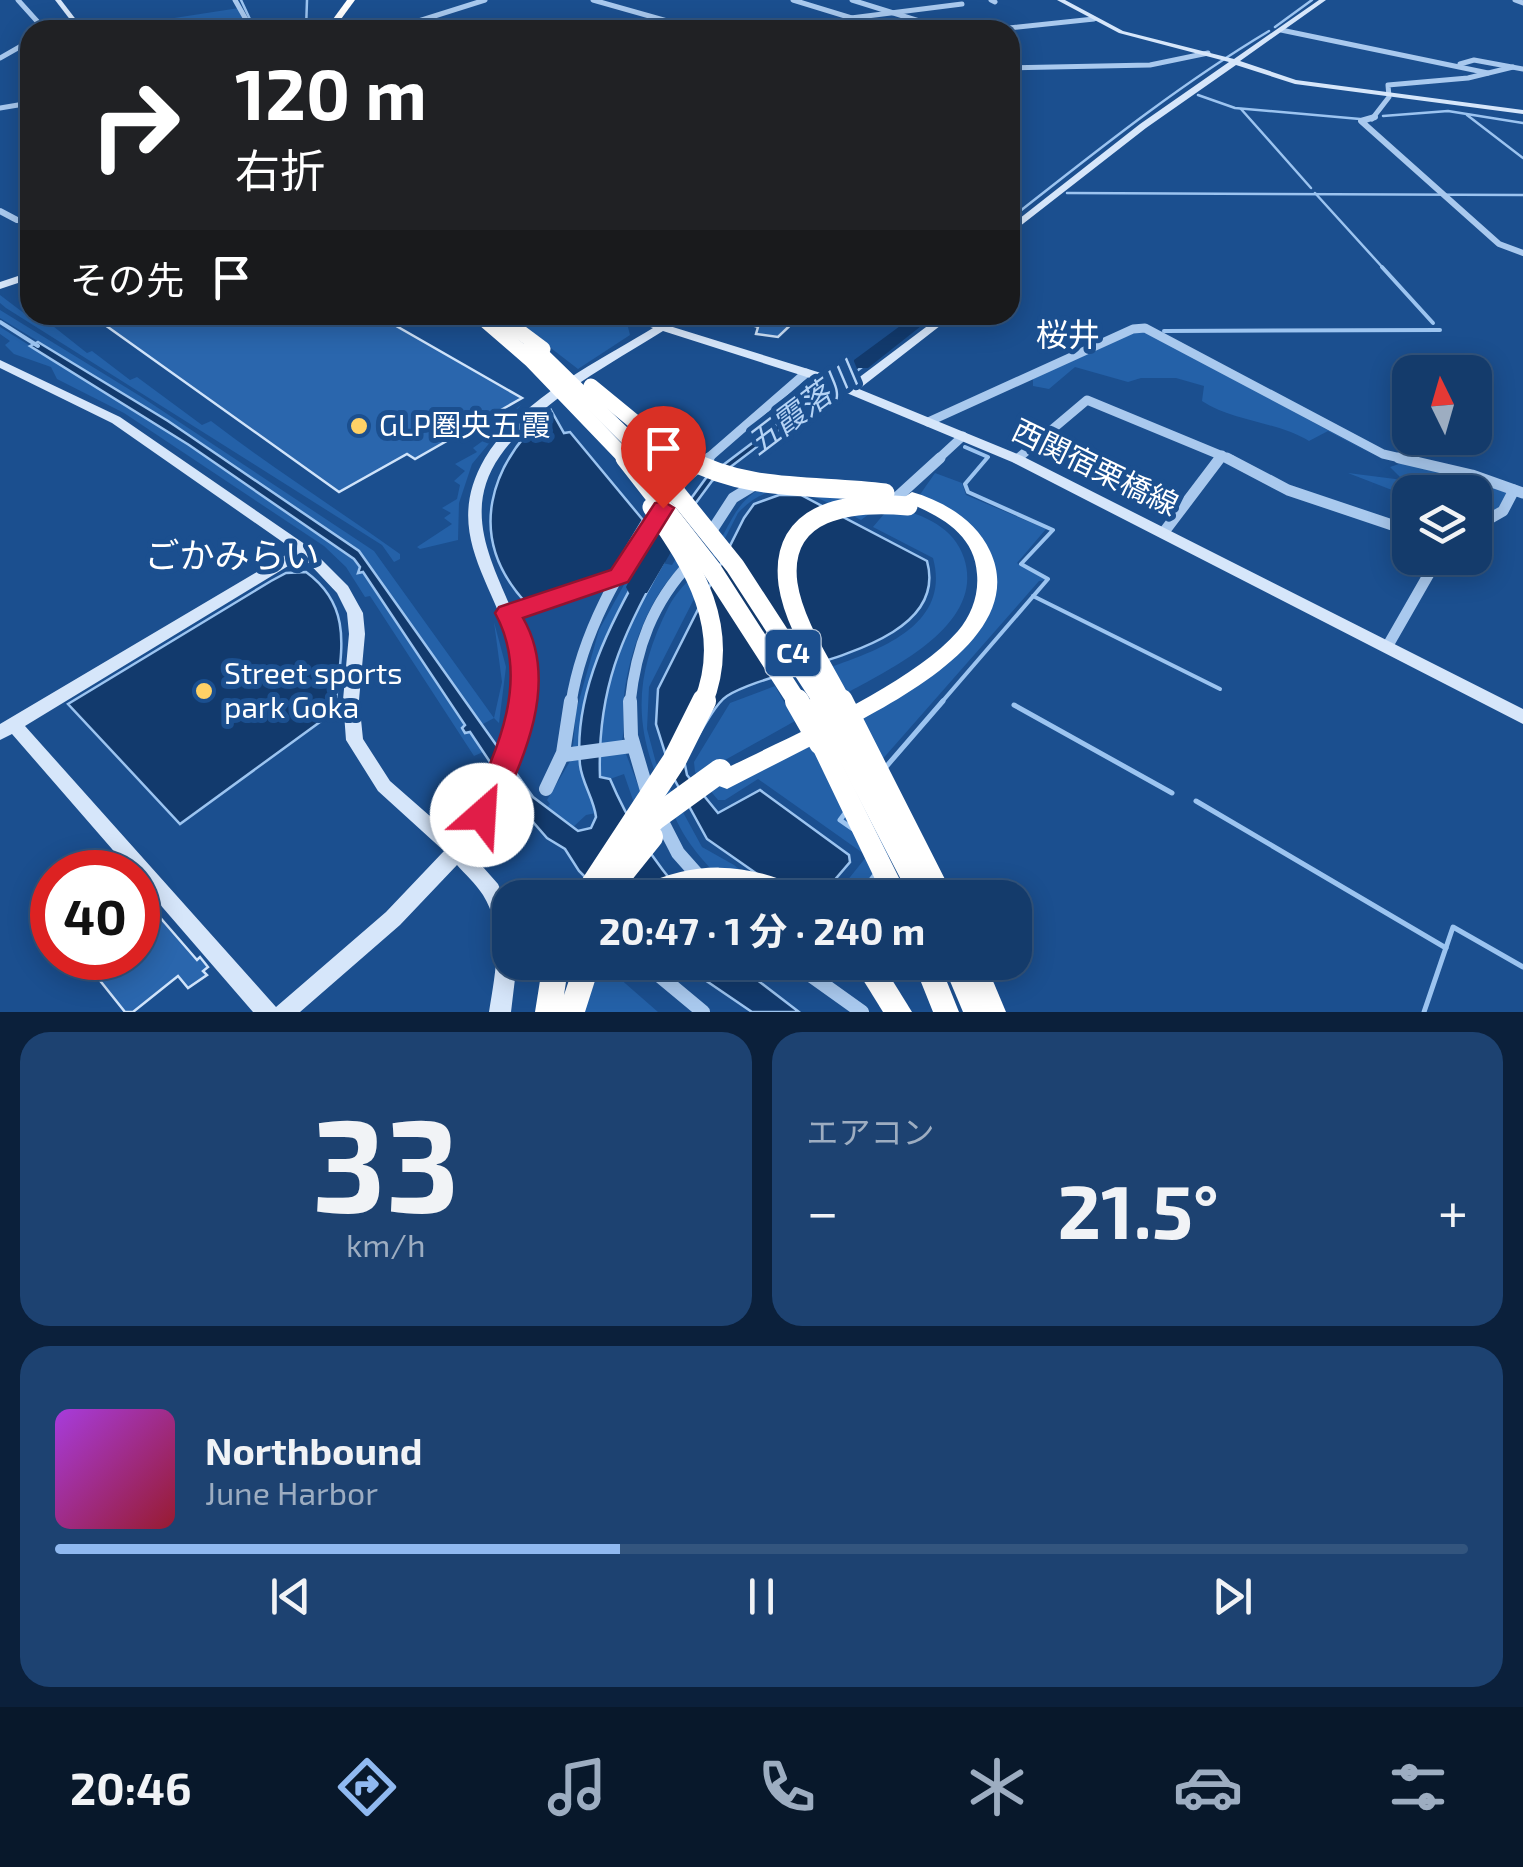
<!DOCTYPE html>
<html lang="ja">
<meta charset="utf-8">
<style>
:root{--surface:#143b6b;--page:#1d4271;--text:#f1f3f6;--muted:#9dadc1;--line:#33557e;--accent:#90b9f0}
body{margin:0;font-family:"Exo 2","Noto Sans JP",sans-serif;background:var(--page);color:var(--text);height:100vh;display:flex;flex-direction:column;font-size:38px;white-space:nowrap}
*{box-sizing:border-box;margin:0}
p{font-size:32px;color:var(--muted)}
.icon{flex:none;width:55px;height:55px;fill:none;stroke:currentColor;stroke-width:2;stroke-linecap:round;stroke-linejoin:round}
.map{position:relative;height:1012px;overflow:hidden}
.sheet{display:flex;flex-direction:column;gap:20px;padding:20px;background:#0b203b;flex:1}
.sheet>*{flex:none}
.banner{position:absolute;left:20px;top:20px;width:1000px;height:305px;border-radius:30px;box-shadow:0 5px 25px #0003,0 0 0 2px var(--line);background:#202124;color:#fff;overflow:hidden}
.needle{width:65px;rotate:355deg}
.buttons{position:absolute;left:1392px;top:355px;display:grid;gap:20px}
.buttons a{display:grid;place-items:center;width:100px;height:100px;border-radius:20px;background:var(--surface);box-shadow:0 5px 25px #0003,0 0 0 2px var(--line);font-size:50px}
.speed{position:absolute;left:30px;top:850px;display:flex;gap:20px;font-size:50px;font-weight:700;text-align:center}
.speed>*{display:grid;place-content:center;width:130px;height:130px;border-radius:50%;background:var(--surface);box-shadow:0 5px 25px #0003,0 0 0 2px var(--line);line-height:1}
.speed .limit{border:15px solid #d22;background:#fff;color:#111}
.pin{position:absolute;display:grid;place-items:center;width:85px;height:85px;color:#fff;margin:-102px -42px;border-radius:50% 50% 50% 0;rotate:-45deg;box-shadow:0 0 10px #0007}
.pin .icon{rotate:45deg}
.me{position:absolute;width:110px;margin:-55px;rotate:26deg;stroke-linejoin:round;filter:drop-shadow(0 0 8px #0008)}
.turn{display:flex;align-items:center;gap:35px;height:210px;padding:0 50px;font-size:45px}
.turn .icon{width:130px;height:130px;stroke-width:2.5}
.turn b{display:block;font-size:70px;line-height:85px}
.then{display:flex;align-items:center;height:95px;padding:0 50px;background:#0003;gap:20px;font-size:38px}
.big{font-size:75px;font-weight:700;line-height:1.1}
.sheet .card{flex:1;display:flex;flex-direction:column;justify-content:center;gap:15px;min-width:0;padding:0 35px;border-radius:30px;background:var(--page)}
.sheet .dial{align-items:center;gap:0}
.dial b{font-size:130px;line-height:1}
.song{display:flex;align-items:center;gap:30px}
.cover{width:120px;height:120px;border-radius:15px;background:linear-gradient(135deg,hsl(280 70% 55%),hsl(350 70% 35%))}
.played{height:10px;border-radius:5px;background:linear-gradient(90deg,var(--accent) 40%,var(--line) 40%)}
.keys{display:flex;justify-content:space-around;direction:ltr}
.heat{display:flex;justify-content:space-between;align-items:center;font-size:55px;direction:ltr}
.sheet .tiles{flex:1;display:grid;gap:20px;grid-template-columns:1fr 1fr}
.card:last-child{grid-column:span 2}
.trip{position:absolute;left:492px;top:880px;width:540px;height:100px;border-radius:30px;background:var(--surface);box-shadow:0 5px 25px #0003,0 0 0 2px var(--line);font-weight:700;line-height:100px;text-align:center}
.tabs{display:flex;height:160px;justify-content:space-around;align-items:center;background:#08182b;color:var(--muted)}
.tabs .icon{width:70px;height:70px}
.tabs .current{color:var(--accent)}
.tabs b{font-size:45px;color:var(--text)}
.map>svg:first-child{display:block}
.green{fill:#2461a8}
.water{fill:#123a6d;stroke:#9cc4f0;stroke-width:2.5}
.lines{fill:none;stroke-linecap:round;stroke-linejoin:round}
.stream-far2{stroke:#9cc4f0;stroke-width:2.5}
.stream-far1{stroke:#9cc4f0;stroke-width:4}
.stream{stroke:#9cc4f0;stroke-width:5}
.river{fill:#123a6d;fill-rule:evenodd}
.building{fill:#2a66ad;stroke:#cfe3fa;stroke-width:2.5}
.street-far4{stroke:#a9c9ee;stroke-width:5}
.street-far3{stroke:#a9c9ee;stroke-width:6}
.street-far2{stroke:#a9c9ee;stroke-width:9}
.street-far1{stroke:#a9c9ee;stroke-width:11}
.street{stroke:#a9c9ee;stroke-width:14}
.secondary{fill:#d6e6fa;fill-rule:evenodd}
.highway{fill:#fff;fill-rule:evenodd}
.highway-bridge-far2{stroke:#fff;stroke-width:15}
.highway-bridge-far1{stroke:#fff;stroke-width:19}
.highway-bridge{stroke:#fff;stroke-width:24}
.route{fill:#e11d48;stroke:#92132f;stroke-width:2.5}
.poi-dot{fill:#ffd166;stroke:#1b4f8f;stroke-width:4}
.labels{text-anchor:middle;stroke-width:10;stroke-linejoin:round;paint-order:stroke}
.shield{fill:#1b4f8f;stroke:#bbcadd;stroke-width:2.5}
.shield-label{font-size:28px;font-weight:bold;fill:#fff}
.poi-label{font-size:30px;fill:#fff;stroke:#1b4f8f;text-anchor:start}
.street-label{font-size:30px;fill:#fff;stroke:#1b4f8f}
.neighbourhood-label{font-size:32px;fill:#fff;stroke:#1b4f8f}
.water-label{font-size:32px;font-style:italic;fill:#b5d3f5;stroke:#1b4f8f}
.quarter-label{font-size:35px;fill:#fff;stroke:#1b4f8f}
</style>
<div class="map">
<svg width="1523" height="1012" viewBox="0 0 1523 1012">
<rect width="100%" height="100%" fill="#1b4f8f"/>
<g class="green">
<polygon points="239,8 247,26 240,28 142,27 142,23"/>
<path d="M0,295L29,317L39,315L87,353L92,351L130,380L137,377L202,425L211,421C272,468 337,509 400,554V559L394,562L382,545L6,308L0,303Z"/>
<polygon points="0,310 140,396 374,551 494,718 502,682 494,622 506,667 499,723 494,718 483,724 479,722 359,551 168,421 0,318"/>
<polygon points="508,315 599,315 628,327 630,335 578,369"/>
<polygon points="0,327 189,445 354,559 360,567 357,572 363,572 466,725 465,733 469,731 483,752 474,756 370,596 365,597 346,567 324,546 124,413 57,379 51,367 14,354 5,345 10,341 0,334"/>
<path d="M1130,332H1147L1381,459L1328,431L1309,441C1276,421 1234,422 1202,401L1204,386L1176,378H1141L1128,382L1075,367L1049,389L1033,386V379C1065,362 1099,352 1130,332Z"/>
<polygon points="521,405 472,464 459,503 458,540 420,549 417,547 452,524 444,518 451,513 442,508 457,499 460,485 454,481 465,471 455,464 477,452 473,448 484,440 480,437"/>
<path d="M1402,463L1432,470L1424,464C1448,469 1491,475 1508,494L1501,507L1475,522V497L1483,507L1491,486L1473,480L1468,488L1471,492H1410V497L1348,473L1403,480L1390,467Z"/>
<path d="M935,473L962,483L966,495L1046,529L1017,563L1046,580L1039,581L880,762L908,818L875,883L862,897H834L867,856L758,779L725,800H718L695,772L694,762L730,703L775,686L795,721L716,765L731,784L925,675L995,586C999,539 953,521 919,496Z"/>
<path d="M784,482L853,484L888,500L861,520C818,498 778,469 738,513L649,687L647,729L656,763L702,847L734,865L774,897H735C721,879 704,863 691,845C680,830 673,813 666,797C632,728 634,675 669,606C682,582 700,573 713,553C734,519 739,488 784,482Z"/>
<path d="M890,507C920,513 954,526 964,558C986,625 891,668 845,694L831,667C882,649 951,624 933,558L873,527Z"/>
<path d="M657,525L659,528L642,557L647,559C624,599 597,641 590,688C585,723 592,777 596,813L586,815L572,828L546,808L550,804L547,800L572,758L576,711L599,630Z"/>
<path d="M677,557L682,565C649,596 629,652 624,696C622,714 627,736 618,752L626,754L641,793L634,803L624,774L610,779L600,777C597,691 621,636 662,563L672,565Z"/>
<polygon points="598,962 602,963 658,1012 582,1012"/>
</g>
<g class="water">
<path d="M38,342L168,421L359,551L533,797L578,831L591,828L596,817C594,799 582,783 580,765C573,693 612,619 647,559L663,563C621,636 597,691 600,777L610,779C629,824 653,861 685,897H605L579,871L565,849L547,838L520,807L470,732L465,733L462,728L465,725L363,572L358,573L360,567L354,559L189,445L30,346Z"/>
<polygon points="882,345 887,348 712,481 684,519 679,515 706,478"/>
<path d="M551,410L564,433L570,432L643,520L611,573L526,603C465,537 489,463 551,410Z"/>
<path d="M779,495H801L927,561C952,651 778,664 727,696C713,705 694,745 684,760L687,775L718,813L760,790L849,855L850,862L820,897H790L707,839L672,775L656,724L658,689L744,518L754,504Z"/>
<path d="M306,572C357,609 339,658 335,711L180,824L68,704L271,581L286,573Z"/>
<polygon points="680,963 735,963 799,1012 752,1012"/>
</g>
<g class="lines">
<g class="stream-far2">
<polyline points="241,0 255,30"/>
<polyline points="1275,27 1312,0"/>
<polyline points="306,30 307,0"/>
<polyline points="1198,95 1235,108 1360,119"/>
<polyline points="1241,109 1311,188"/>
<polyline points="1467,115 1523,158"/>
<polyline points="1383,116 1448,111 1523,123"/>
<polyline points="1067,193 1523,195"/>
<polyline points="1315,193 1384,269"/>
<path d="M1010,219C1094,153 1177,86 1269,31"/>
</g>
<g class="stream-far1">
<polyline points="1382,267 1433,323"/>
<polyline points="0,322 38,346"/>
<polyline points="1164,331 1440,330"/>
<polyline points="1033,596 1220,689"/>
<polyline points="941,703 1048,579 1021,564 1053,530 968,492 965,484 988,457 965,447"/>
</g>
<g class="stream">
<polyline points="1014,705 1172,793"/>
<polyline points="885,768 943,701"/>
<polyline points="1196,801 1446,948"/>
<polyline points="846,812 840,820 853,829"/>
<polyline points="857,898 877,872"/>
<polyline points="1424,1012 1453,927 1523,967"/>
</g>
<g class="river">
<polygon points="915,315 935,315 868,368 854,368 854,360"/>
<polygon points="681,508 692,516 647,593 629,593 626,587 629,581 673,511"/>
</g>
</g>
<g class="building">
<polygon points="91,315 377,315 522,398 415,459 407,454 339,492"/>
<polygon points="801,315 778,337 756,334 758,327 749,324 758,316"/>
<polygon points="138,892 197,960 200,957 208,967 203,971 207,975 188,988 178,976 133,1012 125,1012 82,958 138,958"/>
</g>
<g class="lines">
<g class="street-far4">
<polyline points="18,0 45,30"/>
<polyline points="235,0 252,30"/>
<polyline points="593,0 699,30"/>
<polyline points="793,0 891,30"/>
<polyline points="852,0 932,25 936,30"/>
<polyline points="991,0 995,2"/>
<polyline points="1515,0 1523,3"/>
<polyline points="851,18 962,4"/>
<polyline points="390,30 485,0"/>
<polyline points="990,30 1094,19"/>
<polyline points="1281,30 1488,73"/>
<polyline points="0,58 30,41"/>
<polyline points="1460,64 1474,60 1523,69"/>
<polyline points="1010,68 1150,65 1208,53"/>
<polyline points="0,108 30,103"/>
<polyline points="1372,119 1389,97 1388,85 1468,78 1513,67"/>
</g>
<g class="street-far3">
<polyline points="1375,117 1361,121 1499,244 1523,253"/>
<polyline points="0,211 17,220 30,221"/>
</g>
<g class="street-far2">
<polyline points="928,422 1133,329 1145,328 1383,454 1409,460"/>
<polyline points="1017,459 1087,400 1232,460"/>
<polyline points="706,460 806,373"/>
<polyline points="937,460 963,436"/>
<polyline points="1218,460 1222,455"/>
</g>
<g class="street-far1">
<polyline points="1227,458 1288,490 1410,531"/>
<polyline points="1399,458 1472,475 1523,493"/>
<polyline points="673,495 684,479 709,458"/>
<polyline points="889,496 895,499 940,458"/>
<polyline points="1475,527 1503,511 1514,490"/>
<polyline points="1164,532 1220,458"/>
<polyline points="709,535 733,498 756,484"/>
<polyline points="508,613 620,576"/>
<polyline points="1387,647 1438,558"/>
<path d="M571,703C582,633 619,569 659,512"/>
<path d="M630,703C636,648 652,603 691,562"/>
</g>
<g class="street">
<polyline points="630,701 631,736 648,794"/>
<polyline points="564,755 631,746"/>
<polyline points="546,789 563,753 571,701"/>
<polyline points="658,814 678,853 718,898"/>
<polyline points="564,889 569,898"/>
<polyline points="643,962 703,1012"/>
<polyline points="792,962 862,1012"/>
</g>
<g class="secondary">
<polygon points="55,0 61,0 84,30 78,30"/>
<polygon points="1057,0 1065,0 1123,31 1234,59 1319,0 1326,0 1240,61 1296,80 1523,110 1523,114 1295,84 1236,65 1146,128 1010,234 1010,226 1140,124 1229,62 1119,33"/>
<polygon points="30,272 30,279 0,289 0,282"/>
<path d="M618,315H634L821,373L849,385L942,315H954L859,389L1022,456L1523,709V724L1012,462L813,379L663,331C606,367 540,400 500,456C446,533 528,604 532,681C535,742 501,801 468,850L498,884L510,912V962H517L511,1012H489C495,974 505,930 483,895C476,884 465,874 457,865L400,925L300,1012H253L138,879V872H132L12,734L0,740V724L294,550L112,423L0,368V360L120,417L309,547L348,586L363,613L365,634L359,700L363,739L390,781L455,838C489,789 522,730 515,669C506,592 437,540 485,458C519,400 597,362 653,328ZM303,557L337,593L347,613L349,634L343,700L346,740L378,791L444,851L386,912L276,1007L25,726Z"/>
</g>
<g class="highway">
<polygon points="347,0 355,0 333,30 325,30"/>
<path d="M912,492C943,501 976,520 990,551C1031,638 888,705 829,737L909,898H884L811,746L727,789L719,786L716,779L719,772C787,737 909,687 958,631C971,616 979,595 977,574C975,534 939,515 906,502L903,498Z"/>
<polygon points="543,962 569,962 564,995 575,962 601,962 585,1012 535,1012"/>
<polygon points="852,962 881,962 912,1012 883,1012"/>
<polygon points="913,962 939,962 959,1012 933,1012"/>
<polygon points="942,962 985,962 1006,1012 963,1012"/>
</g>
<g class="highway-bridge-far2">
<polyline points="479,315 531,360 627,460"/>
<polyline points="499,316 543,349"/>
<polyline points="531,344 650,460"/>
<polyline points="591,386 652,436 690,460"/>
</g>
<g class="highway-bridge-far1">
<polyline points="625,458 711,568 798,703"/>
<polyline points="648,458 735,566 824,703"/>
<path d="M686,458C748,493 817,484 885,493"/>
<path d="M652,507C694,567 733,629 703,703"/>
<path d="M842,703C824,667 794,625 788,584C778,508 853,501 908,506"/>
</g>
<g class="highway-bridge">
<polyline points="797,701 821,743"/>
<polyline points="822,701 924,898"/>
<polyline points="841,701 941,898"/>
<polyline points="619,853 655,818 720,771"/>
<polyline points="584,898 674,761 704,701"/>
<polyline points="602,898 651,837"/>
<path d="M644,898C695,873 743,874 794,898"/>
</g>
</g>
<path class="route" d="M663,501L674,508L628,582L523,618C561,684 522,763 493,824L482,828L472,824L467,815C496,753 532,680 495,613L499,607L611,570L655,503Z"/>
<g class="poi-dot">
<circle cx="359" cy="426" r="10"/>
<circle cx="204" cy="691" r="10"/>
</g>
<g class="labels">
<rect class="shield" x="765.5" y="630" width="55" height="46" rx="8"/>
<g class="shield-label">
<text x="793" y="663">C4</text>
</g>
<g class="poi-label">
<text x="379" y="436">GLP圏央五霞</text>
<text x="224" y="684">Street sports<tspan x="224" dy="34">park Goka</tspan></text>
</g>
<g class="street-label">
<text transform="translate(1095 468) rotate(26)" y="10">西関宿栗橋線</text>
</g>
<g class="neighbourhood-label">
<text x="1068" y="346">桜井</text>
</g>
<g class="water-label">
<text transform="translate(802 409) rotate(-37)" y="11">五霞落川</text>
</g>
<g class="quarter-label">
<text x="232" y="568">ごかみらい</text>
</g>
</g>
</svg>
<div class="buttons">
<a><svg class="needle" viewBox="-14 -14 28 28"><path d="M0-13l5 13h-10z" fill="#e53935"/><path d="M0 13l5-13h-10z" fill="#9dadc1"/></svg></a>
<a><svg class="icon" aria-label="layers" viewBox="0 0 24 24"><path d="M12 4l9 5-9 5-9-5zM3 14l9 5 9-5"/></svg></a>
</div>
<div class="speed"><div class="limit">40</div></div>
<div class="pin" style="left:663px;top:508px;background:#d93025"><svg class="icon" aria-label="arrive" viewBox="0 0 24 24"><path d="M6 21V4h12l-3 4 3 4H6"/></svg></div>
<svg class="me" style="left:482px;top:815px" viewBox="-20 -20 40 40"><circle r="19" fill="#fff"/><path d="M0-13L10 11 0 6-10 11z" fill="#e11d48"/></svg>
<div class="trip">20:47 · 1 分 · 240 m</div>
<div class="banner">
<div class="turn"><svg class="icon" aria-label="right" viewBox="0 0 24 24"><path d="M7 20v-9h11M14 6l5 5-5 5"/></svg><div><b>120 m</b>右折</div></div>
<div class="then">その先<svg class="icon" aria-label="arrive" viewBox="0 0 24 24"><path d="M6 21V4h12l-3 4 3 4H6"/></svg></div>
</div>
</div>
<section class="sheet">
<div class="tiles">
<div class="card dial"><b>33</b><p>km/h</p></div>
<div class="card"><p>エアコン</p>
<div class="heat"><a>−</a><b class="big">21.5°</b><a>+</a></div>
</div>
<div class="card">
<div class="song"><i class="cover"></i><div><b>Northbound</b><p>June Harbor</p></div></div>
<div class="played"></div>
<div class="keys"><svg class="icon" aria-label="previous" viewBox="0 0 24 24"><path d="M18 5L8 12l10 7zM5 5v14"/></svg><svg class="icon" aria-label="pause" viewBox="0 0 24 24"><path d="M8 5v14M16 5v14"/></svg><svg class="icon" aria-label="next" viewBox="0 0 24 24"><path d="M6 5l10 7-10 7zM19 5v14"/></svg></div>
</div>
</div>
</section>
<nav class="tabs">
<b>20:46</b>
<svg class="icon current" aria-label="directions" viewBox="0 0 24 24"><path d="M12 3l9 9-9 9-9-9zM9 14v-3h6M13 9l2 2-2 2"/></svg>
<svg class="icon" aria-label="music" viewBox="0 0 24 24"><path d="M9 18V5l10-2v13"/><circle cx="6" cy="18" r="3"/><circle cx="16" cy="16" r="3"/></svg>
<svg class="icon" aria-label="phone" viewBox="0 0 24 24"><path d="M5 4h4l2 5-3 2q2 4 5 5l2-3 5 2v4C11 20 4 13 5 4z"/></svg>
<svg class="icon" aria-label="climate" viewBox="0 0 24 24"><path d="M12 3v18M4 7l16 10M4 17L20 7"/></svg>
<svg class="icon" aria-label="car" viewBox="0 0 24 24"><path d="M5 17H2v-5l4-1 3-4h7l3 4 3 1v5h-3M9 17h6M6 11h13"/><circle cx="7" cy="17" r="2"/><circle cx="17" cy="17" r="2"/></svg>
<svg class="icon" aria-label="filters" viewBox="0 0 24 24"><path d="M4 7h16M4 17h16"/><circle cx="9" cy="7" r="2"/><circle cx="15" cy="17" r="2"/></svg>
</nav>
